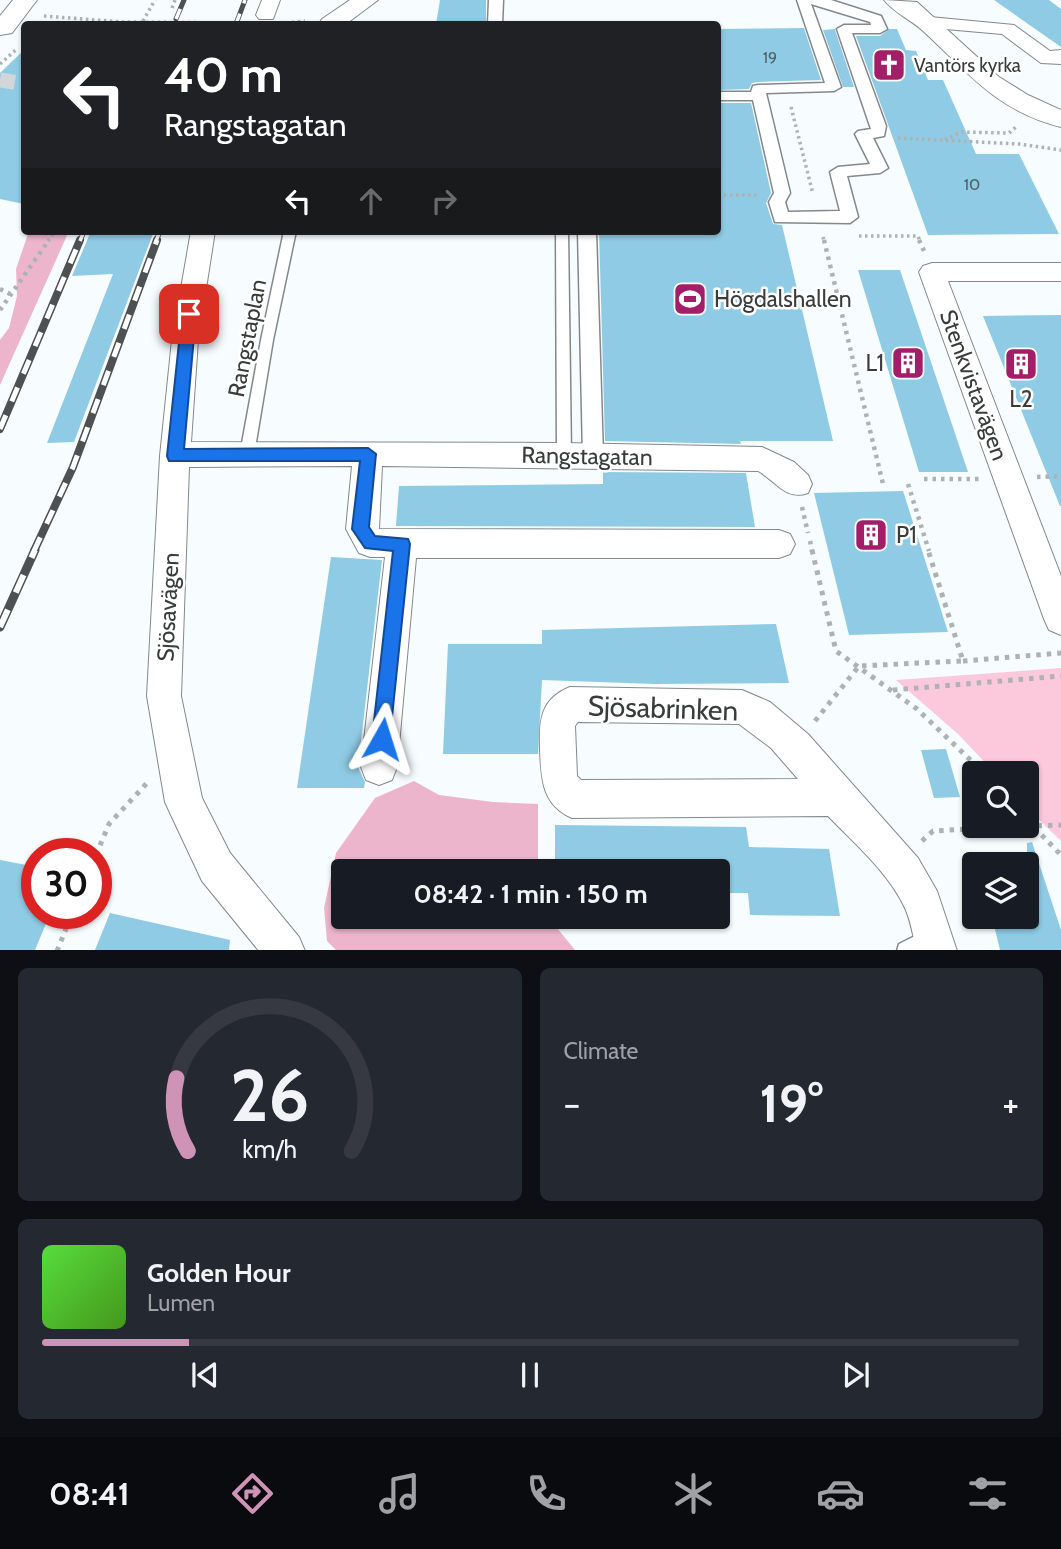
<!DOCTYPE html>
<meta charset="utf-8">
<style>
:root{--surface:#171b24;--page:#242831;--text:#f1f3f6;--muted:#9ea1a6;--line:#363941;--accent:#ce93b6}
body{margin:0;font-family:Cabin,sans-serif;background:var(--page);color:var(--text);height:100vh;display:flex;flex-direction:column;font-size:26px;white-space:nowrap}
*{box-sizing:border-box;margin:0}
p{font-size:23px;color:var(--muted)}
.icon{flex:none;width:38px;height:38px;fill:none;stroke:currentColor;stroke-width:2;stroke-linecap:round;stroke-linejoin:round}
.map{position:relative;height:950px;overflow:hidden}
.details{display:flex;flex-direction:column;gap:18px;padding:18px;background:#0d0f14;flex:1}
.details>*{flex:none}
.hud{position:absolute;left:21px;top:21px;width:700px;height:214px;border-radius:7px;box-shadow:0 2px 5px #0004;background:#202124;color:#fff;overflow:hidden}
.buttons{position:absolute;left:962px;top:761px;display:grid;gap:14px}
.buttons a{display:grid;place-items:center;width:77px;height:77px;border-radius:7px;background:var(--surface);box-shadow:0 2px 5px #0004;font-size:35px}
.speed{position:absolute;left:21px;top:838px;display:flex;gap:14px;font-size:35px;font-weight:700;text-align:center}
.speed>*{display:grid;place-content:center;width:91px;height:91px;border-radius:50%;background:var(--surface);box-shadow:0 2px 5px #0004;line-height:1}
.speed .limit{border:10px solid #d22;background:#fff;color:#111}
.pin{position:absolute;display:grid;place-items:center;width:60px;height:60px;color:#fff;margin:-30px;border-radius:14px;box-shadow:0 4px 10px #0006}
.me{position:absolute;width:77px;margin:-38px;rotate:6deg;stroke-linejoin:round;filter:drop-shadow(0 0 5px #0008)}
.turn{display:flex;align-items:center;gap:24px;height:147px;padding:0 28px;font-size:32px}
.turn .icon{width:91px;height:91px;stroke-width:2.5}
.turn b{display:block;font-size:49px;line-height:60px}
.lanes{display:flex;align-items:center;height:66px;padding:0 28px;background:#0003;justify-content:center;gap:35px;direction:ltr}
.lanes .off{opacity:.35}
.big{font-size:52px;font-weight:700;line-height:1.1}
.details .widget{flex:1;display:flex;flex-direction:column;justify-content:center;gap:10px;min-width:0;padding:0 24px;border-radius:10px;background:var(--page)}
.details .dial{align-items:center;gap:0}
.dial svg{height:182px;overflow:visible;fill:none;stroke:var(--line);stroke-width:7;stroke-linecap:round;text-anchor:middle}
.dial text{fill:var(--text);stroke:none}
.song{display:flex;align-items:center;gap:21px}
.cover{width:84px;height:84px;border-radius:10px;background:linear-gradient(135deg,hsl(110 70% 55%),hsl(100 70% 35%))}
.played{height:7px;border-radius:4px;background:linear-gradient(90deg,var(--accent) 15%,var(--line) 15%)}
.keys{display:flex;justify-content:space-around;direction:ltr}
.heat{display:flex;justify-content:space-between;align-items:center;font-size:38px;direction:ltr}
.details .tiles{flex:1;display:grid;gap:18px;grid-template-columns:1fr 1fr}
.widget:last-child{grid-column:span 2}
.trip{position:absolute;left:331px;top:859px;width:399px;height:70px;border-radius:7px;background:var(--surface);box-shadow:0 2px 5px #0004;font-weight:700;line-height:70px;text-align:center}
.tab-bar{display:flex;height:112px;justify-content:space-around;align-items:center;background:#090b0e;color:var(--muted)}
.tab-bar .icon{width:49px;height:49px}
.tab-bar .active{color:var(--accent)}
.tab-bar b{font-size:32px;color:var(--text)}
.map>svg:first-child{display:block}
.green{fill:#fcc8dc}
.forest{fill:#edb5cb}
.building{fill:#8fcbe4}
.lines{fill:none;stroke-linecap:round;stroke-linejoin:round}
.pedestrian-tunnel{stroke:#d1d6d7;stroke-width:15;stroke-dasharray:15 8;stroke-linecap:butt}
.service-casing{stroke:#84888a;stroke-width:3}
.pedestrian-casing{stroke:#84888a;stroke-width:3}
.minor-casing{stroke:#84888a;stroke-width:2}
.tertiary-casing{stroke:#84888a;stroke-width:2}
.path-far2{stroke:#aeb2b3;stroke-width:3.5;stroke-dasharray:2.5 3.5;stroke-linecap:butt}
.path-far1{stroke:#aeb2b3;stroke-width:4.5;stroke-dasharray:3.5 5;stroke-linecap:butt}
.path{stroke:#aeb2b3;stroke-width:5;stroke-dasharray:4.5 6;stroke-linecap:butt}
.service{fill:#fff;fill-rule:evenodd}
.pedestrian{fill:#fff;fill-rule:evenodd}
.minor{fill:#fff;fill-rule:evenodd}
.tertiary{fill:#fff;fill-rule:evenodd}
.rail-far2-casing{stroke:#4e5151;stroke-width:5}
.rail-far1-casing{stroke:#4e5151;stroke-width:8}
.rail-casing{stroke:#4e5151;stroke-width:9}
.rail-far2{stroke:#fff;stroke-width:3.5;stroke-dasharray:11;stroke-linecap:butt}
.rail-far1{stroke:#fff;stroke-width:5;stroke-dasharray:15;stroke-linecap:butt}
.rail{stroke:#fff;stroke-width:6;stroke-dasharray:19;stroke-linecap:butt}
.route{fill:#1a73e8;stroke:#114b97;stroke-width:2}
.labels{text-anchor:middle;stroke-width:5;stroke-linejoin:round;paint-order:stroke}
.far-number-label{font-size:16px;fill:#4f6066}
.far-poi-label{font-size:19px;fill:#3a3c3c;stroke:#fff;text-anchor:start}
.poi-label{font-size:23px;fill:#3a3c3c;stroke:#fff;text-anchor:start}
.street-label{font-size:23px;fill:#3a3c3c;stroke:#fff}
.near-street-label{font-size:28px;fill:#3a3c3c;stroke:#fff}
</style>
<div class="map">
<svg width="1061" height="951" viewBox="0 0 1061 951">
<rect width="100%" height="100%" fill="#f7fcfe"/>
<polygon class="green" points="1061,668 1061,841 1027,808 1027,774 995,773 958,734 896,680"/>
<g class="forest">
<polygon points="29,231 69,231 0,385 0,340 9,328 17,296 16,269"/>
<polygon points="414,781 439,795 493,802 538,804 538,871 343,872 343,917 548,917 575,950 337,951 327,941 324,908 336,853 375,798"/>
</g>
<g class="building">
<polygon points="440,0 486,0 486,24 436,24"/>
<polygon points="994,0 1049,0 1061,9 1061,47"/>
<polygon points="804,28 821,80 758,82 752,83 749,89 718,90 718,29"/>
<polygon points="835,29 835,30 854,87 843,87 823,30"/>
<polygon points="889,29 897,29 906,50 916,51 928,80 943,80 976,154 1019,154 1059,234 928,235 856,36 880,36"/>
<polygon points="24,50 24,204 0,199 0,73"/>
<polygon points="718,103 751,103 771,193 766,203 773,224 782,225 833,441 740,441 741,444 605,441 599,231 718,231"/>
<polygon points="91,231 154,231 74,442 47,443 113,274 72,276"/>
<polygon points="858,270 900,270 968,472 919,472"/>
<polygon points="1061,315 1061,506 1060,506 983,316"/>
<polygon points="603,472 746,473 755,527 396,526 399,486 603,484"/>
<polygon points="903,491 948,632 849,635 814,493"/>
<polygon points="331,557 382,560 358,767 365,782 364,788 297,788"/>
<polygon points="776,624 789,683 655,684 542,680 538,754 443,754 448,644 542,644 542,630"/>
<polygon points="946,749 960,797 934,798 921,750"/>
<polygon points="555,825 746,827 749,847 829,849 840,916 750,915 748,893 718,893 718,872 555,872"/>
<polygon points="1032,842 1061,930 1061,950 1000,950 992,917 1027,917 1027,843"/>
<polygon points="0,860 37,867 37,914 50,914 35,950 0,950"/>
<polygon points="110,913 230,940 229,950 95,950"/>
</g>
<g class="lines">
<polyline class="pedestrian-tunnel" points="0,80 24,84"/>
<defs>
<g id="service">
<polygon points="284,231 296,231 273,340 254,454 252,458 242,458 240,454 261,340"/>
<polygon points="556,231 568,231 571,455 569,459 559,459 557,455"/>
<path d="M933,927L940,929L942,936C935,951 913,951 897,951L899,944Z"/>
</g>
<g id="pedestrian">
<polygon points="489,0 503,0 502,24 488,24"/>
<path d="M797,0H831L881,16L887,29L880,33H852L886,126L884,136L873,138L888,168L880,173L847,176L858,217L850,223L775,222L769,202L774,193L753,100H718V92H751L753,86L758,85L825,83ZM811,4L870,22L871,25H844L837,29L871,129L858,131L855,134L870,164L838,167L830,172L840,211L788,212L785,202L790,193L766,93L834,91L841,87Z"/>
<polygon points="578,231 596,231 603,456 600,462 593,465 586,462 583,456"/>
</g>
<g id="minor">
<polygon points="262,0 280,0 273,19 259,19 256,15"/>
<polygon points="930,17 1014,25 1050,51 1061,50 1061,64 1041,63 1002,34 923,27 920,23"/>
<path d="M191,231H215L198,340L191,442L564,443L762,447L794,462L808,475L812,484L808,493C786,501 776,481 758,471L382,466L379,529L779,530L790,534L795,544L790,554L779,558H416L397,767L392,780L379,785L366,780L361,767L385,557H370L359,553L346,529L352,466L189,467L181,696L202,798L230,853L299,937L305,951H259L202,881L171,815L165,802L147,696L160,456L172,340Z"/>
<polygon points="932,263 1061,263 1061,281 948,281 1061,576 1061,635 1049,630 1044,619 919,272 923,266"/>
<path d="M570,687L742,690L770,702L808,734L918,858L937,891L957,951H917C913,937 911,921 905,908C888,872 855,844 828,816L572,818C542,805 541,779 540,749C539,721 540,699 570,687ZM578,722L739,724L771,748L798,779L581,780L577,776L575,726Z"/>
</g>
<g id="tertiary">
<polygon points="13,0 37,0 12,33 0,35 0,16"/>
<polygon points="350,0 378,0 346,24 319,24 322,19"/>
<path d="M884,0L917,2L999,77L1028,95L1061,110V127C995,110 969,73 922,30C911,20 893,12 884,0Z"/>
</g>
</defs>
<use href="#service" class="service-casing"/>
<use href="#pedestrian" class="pedestrian-casing"/>
<use href="#minor" class="minor-casing"/>
<use href="#tertiary" class="tertiary-casing"/>
<g class="path-far2">
<polyline points="172,8 175,0"/>
<polyline points="44,16 122,22 245,23"/>
<polyline points="143,21 155,0"/>
<polyline points="286,23 305,21"/>
<polyline points="0,64 18,48"/>
<polyline points="791,107 813,194"/>
<polyline points="898,138 1019,144 1061,150"/>
<polyline points="945,140 961,132 1009,133 1016,127"/>
<polyline points="718,195 757,195"/>
<polyline points="859,236 918,236 920,241"/>
<polyline points="823,237 824,241"/>
<polyline points="48,241 55,231"/>
</g>
<g class="path-far1">
<polyline points="824,240 883,484"/>
<polyline points="919,240 924,251"/>
<polyline points="0,289 10,294"/>
<polyline points="0,310 49,240"/>
<polyline points="1037,477 1061,476"/>
<polyline points="924,479 979,479"/>
<polyline points="908,484 929,551"/>
<polyline points="802,507 808,533"/>
<polyline points="810,541 812,551"/>
</g>
<g class="path">
<polyline points="812,550 836,651 917,709 985,774"/>
<polyline points="963,661 1061,653"/>
<polyline points="893,690 1061,676"/>
<polyline points="815,721 859,666 963,661 928,550"/>
<polyline points="1027,820 1061,855"/>
<polyline points="1027,826 1061,825"/>
<polyline points="922,841 933,831 1019,826"/>
<polyline points="96,855 109,824 147,783"/>
<polyline points="57,951 72,914"/>
</g>
<use href="#service" class="service"/>
<use href="#pedestrian" class="pedestrian"/>
<use href="#minor" class="minor"/>
<use href="#tertiary" class="tertiary"/>
<defs>
<g id="rail-far2">
<polyline points="176,19 184,0"/>
<polyline points="236,24 245,0"/>
<polyline points="80,241 84,231"/>
<polyline points="156,241 160,231"/>
</g>
<g id="rail-far1">
<polyline points="0,429 80,240"/>
<polyline points="34,551 73,467 157,240"/>
</g>
<polyline id="rail" points="0,627 35,550"/>
</defs>
<use href="#rail-far2" class="rail-far2-casing"/>
<use href="#rail-far1" class="rail-far1-casing"/>
<use href="#rail" class="rail-casing"/>
<use href="#rail-far2" class="rail-far2"/>
<use href="#rail-far1" class="rail-far1"/>
<use href="#rail" class="rail"/>
</g>
<polygon class="route" points="189,309 196,314 184,449 368,448 376,454 369,527 375,536 408,539 410,544 389,746 382,748 375,746 372,739 393,551 365,548 352,529 360,461 169,461 167,456 182,314"/>
<defs>
<symbol id="church-square" viewBox="-11 -11 22 22"><rect x="-9" y="-9" width="18" height="18" rx="4" fill="#a31d68" stroke="#fff"/><path d="M-1.2-6h2.4v3.5h3.3v2.4h-3.3V6h-2.4V-.1h-3.3v-2.4h3.3Z" fill="#fff"/></symbol>
<symbol id="stadium-square" viewBox="-11 -11 22 22"><rect x="-9" y="-9" width="18" height="18" rx="4" fill="#a31d68" stroke="#fff"/><path d="M0-5a6.5 5 0 1 0 0 10a6.5 5 0 1 0 0-10ZM-3.5-1.8h7v3.6h-7Z" fill="#fff"/></symbol>
<symbol id="building-square" viewBox="-11 -11 22 22"><rect x="-9" y="-9" width="18" height="18" rx="4" fill="#a31d68" stroke="#fff"/><path d="M-4-6H4V6H1V3H-1V6H-4ZM-2.5-4.3h1.7v1.8h-1.7ZM.8-4.3h1.7v1.8H.8ZM-2.5-1h1.7V.8h-1.7ZM.8-1h1.7V.8H.8Z" fill="#fff"/></symbol>
</defs>
<g fill-rule="evenodd">
<use href="#church-square" x="870" y="46" width="38" height="38"/>
<use href="#stadium-square" x="671" y="280" width="38" height="38"/>
<use href="#building-square" x="889" y="344" width="38" height="38"/>
<use href="#building-square" x="1002" y="345" width="38" height="38"/>
<use href="#building-square" x="852" y="516" width="38" height="38"/>
</g>
<g class="labels">
<g class="far-number-label">
<text x="770" y="63">19</text>
<text x="972" y="190">10</text>
</g>
<g class="far-poi-label">
<text x="914" y="72">Vantörs kyrka</text>
</g>
<g class="poi-label">
<text x="714" y="307">Högdalshallen</text>
<text x="884" y="371" text-anchor="end">L1</text>
<text x="1021" y="407" text-anchor="middle">L2</text>
<text x="896" y="543">P1</text>
</g>
<g class="street-label">
<text transform="translate(247 338) rotate(-79)" y="8">Rangstaplan</text>
<text transform="translate(974 385) rotate(70)" y="8">Stenkvistavägen</text>
<text transform="translate(587 456) rotate(1)" y="8">Rangstagatan</text>
<text transform="translate(168 607) rotate(-87)" y="8">Sjösavägen</text>
</g>
<g class="near-street-label">
<text transform="translate(663 708) rotate(2)" y="10">Sjösabrinken</text>
</g>
</g>
</svg>
<div class="buttons">
<a><svg class="icon" aria-label="search" viewBox="0 0 24 24"><circle cx="10" cy="10" r="6"/><path d="M15 15l6 6"/></svg></a>
<a><svg class="icon" aria-label="layers" viewBox="0 0 24 24"><path d="M12 4l9 5-9 5-9-5zM3 14l9 5 9-5"/></svg></a>
</div>
<div class="speed"><div class="limit">30</div></div>
<div class="pin" style="left:189px;top:314px;background:#d93025"><svg class="icon" aria-label="arrive" viewBox="0 0 24 24"><path d="M6 21V4h12l-3 4 3 4H6"/></svg></div>
<svg class="me" style="left:382px;top:739px" viewBox="-20 -20 40 40"><path d="M0-17L14 15 0 8-14 15z" fill="#1a73e8" stroke="#fff" stroke-width="4"/></svg>
<div class="trip">08:42 · 1 min · 150 m</div>
<div class="hud">
<div class="turn"><svg class="icon" aria-label="left" viewBox="0 0 24 24"><path d="M17 20v-9H6M10 6l-5 5 5 5"/></svg><div><b>40 m</b>Rangstagatan</div></div>
<div class="lanes"><svg class="icon" aria-label="left" viewBox="0 0 24 24"><path d="M17 20v-9H6M10 6l-5 5 5 5"/></svg><svg class="icon off" aria-label="ahead" viewBox="0 0 24 24"><path d="M12 20V5M6 11l6-6 6 6"/></svg><svg class="icon off" aria-label="right" viewBox="0 0 24 24"><path d="M7 20v-9h11M14 6l5 5-5 5"/></svg></div>
</div>
</div>
<section class="details">
<div class="tiles">
<div class="widget dial"><svg viewBox="0 0 100 80">
<path d="M14 69A42 42 0 1 1 86 69"/>
<path d="M14 69A42 42 0 0 1 9 37" stroke="#ce93b6"/>
<text x="50" y="56" font-size="32" font-weight="700">26</text>
<text x="50" y="72" font-size="11">km/h</text>
</svg></div>
<div class="widget"><p>Climate</p>
<div class="heat"><a>−</a><b class="big">19°</b><a>+</a></div>
</div>
<div class="widget">
<div class="song"><i class="cover"></i><div><b>Golden Hour</b><p>Lumen</p></div></div>
<div class="played"></div>
<div class="keys"><svg class="icon" aria-label="previous" viewBox="0 0 24 24"><path d="M18 5L8 12l10 7zM5 5v14"/></svg><svg class="icon" aria-label="pause" viewBox="0 0 24 24"><path d="M8 5v14M16 5v14"/></svg><svg class="icon" aria-label="next" viewBox="0 0 24 24"><path d="M6 5l10 7-10 7zM19 5v14"/></svg></div>
</div>
</div>
</section>
<nav class="tab-bar">
<b>08:41</b>
<svg class="icon active" aria-label="directions" viewBox="0 0 24 24"><path d="M12 3l9 9-9 9-9-9zM9 14v-3h6M13 9l2 2-2 2"/></svg>
<svg class="icon" aria-label="music" viewBox="0 0 24 24"><path d="M9 18V5l10-2v13"/><circle cx="6" cy="18" r="3"/><circle cx="16" cy="16" r="3"/></svg>
<svg class="icon" aria-label="phone" viewBox="0 0 24 24"><path d="M5 4h4l2 5-3 2q2 4 5 5l2-3 5 2v4C11 20 4 13 5 4z"/></svg>
<svg class="icon" aria-label="climate" viewBox="0 0 24 24"><path d="M12 3v18M4 7l16 10M4 17L20 7"/></svg>
<svg class="icon" aria-label="car" viewBox="0 0 24 24"><path d="M5 17H2v-5l4-1 3-4h7l3 4 3 1v5h-3M9 17h6M6 11h13"/><circle cx="7" cy="17" r="2"/><circle cx="17" cy="17" r="2"/></svg>
<svg class="icon" aria-label="filters" viewBox="0 0 24 24"><path d="M4 7h16M4 17h16"/><circle cx="9" cy="7" r="2"/><circle cx="15" cy="17" r="2"/></svg>
</nav>
